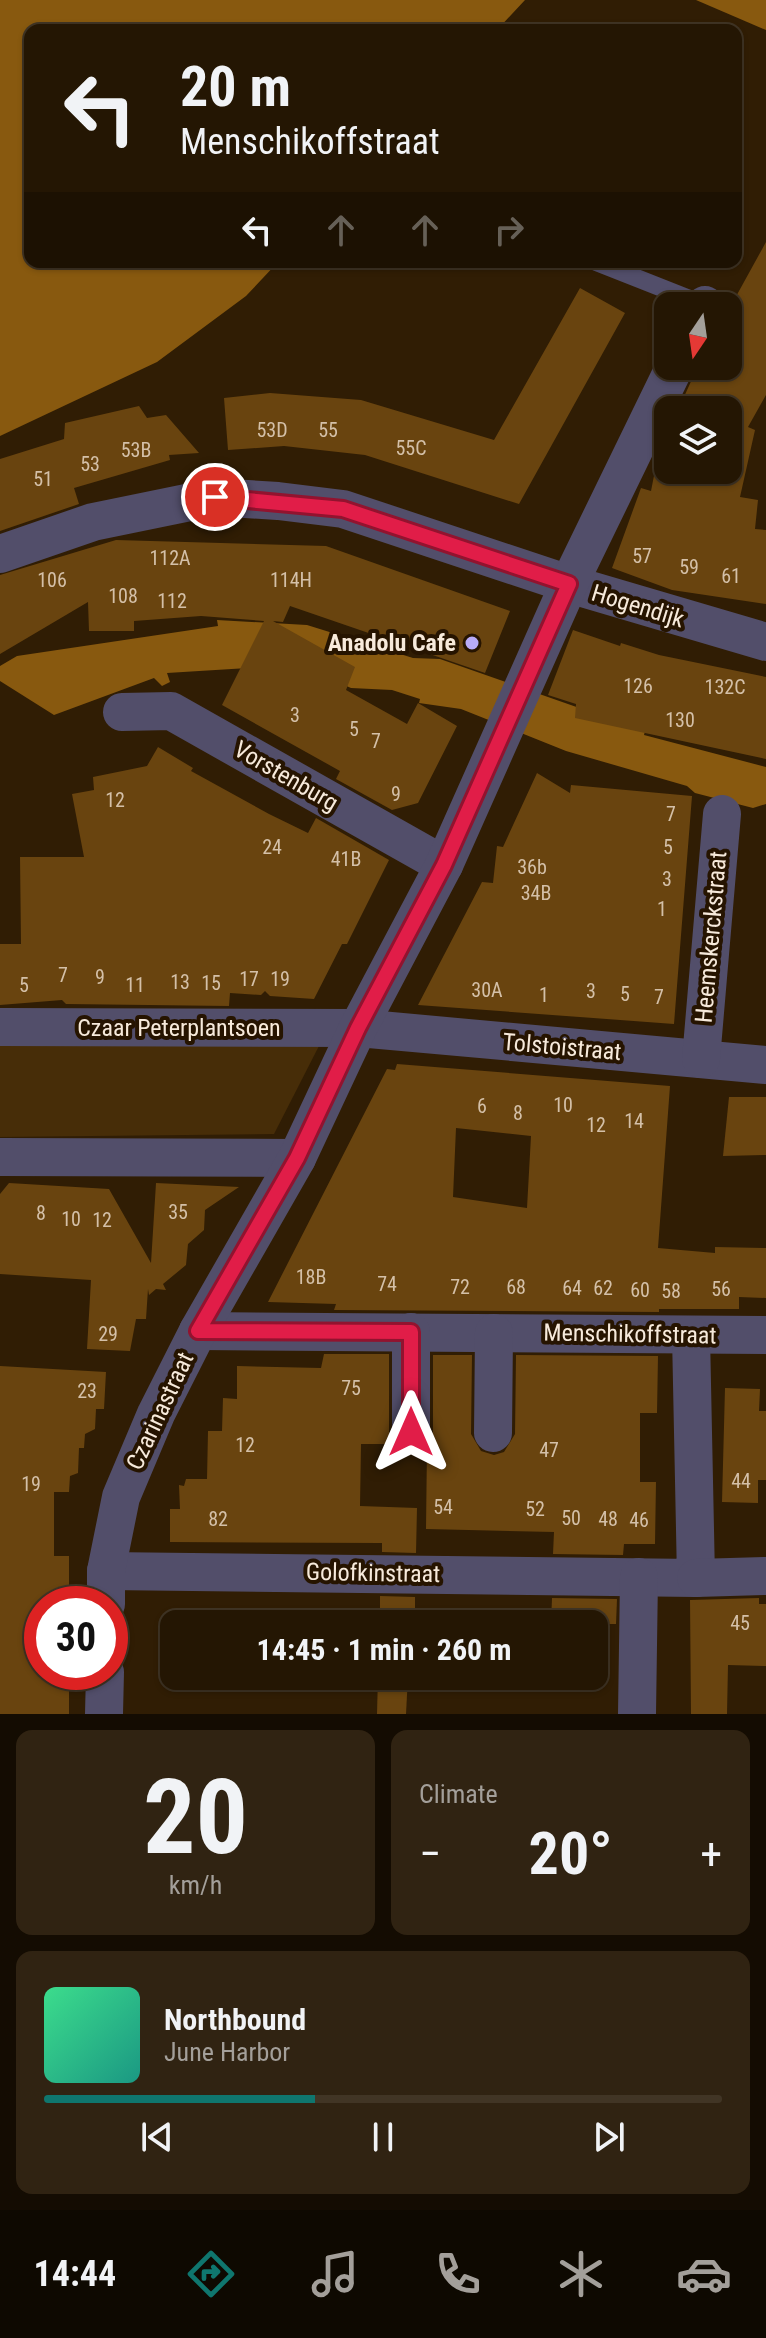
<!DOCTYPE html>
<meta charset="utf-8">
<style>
:root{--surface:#241603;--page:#302312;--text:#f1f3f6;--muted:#a39f9a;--line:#413525;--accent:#0f766e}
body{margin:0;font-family:"Roboto Condensed",sans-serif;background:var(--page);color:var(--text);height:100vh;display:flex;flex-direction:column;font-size:30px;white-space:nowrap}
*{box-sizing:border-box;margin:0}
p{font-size:26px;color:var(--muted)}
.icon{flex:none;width:44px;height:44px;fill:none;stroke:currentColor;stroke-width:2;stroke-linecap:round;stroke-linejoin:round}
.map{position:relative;height:1714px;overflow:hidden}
.drawer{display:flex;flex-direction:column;gap:16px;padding:16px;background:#140c02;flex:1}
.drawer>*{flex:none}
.top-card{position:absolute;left:24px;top:24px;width:718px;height:244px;border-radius:16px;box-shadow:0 2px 6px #0004,0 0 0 2px var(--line);background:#241603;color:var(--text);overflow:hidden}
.needle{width:52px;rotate:193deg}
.controls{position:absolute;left:654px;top:292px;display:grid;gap:16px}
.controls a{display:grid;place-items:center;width:88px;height:88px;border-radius:16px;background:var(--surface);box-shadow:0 2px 6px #0004,0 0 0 2px var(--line);font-size:40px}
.speed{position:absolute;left:24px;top:1586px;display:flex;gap:16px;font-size:40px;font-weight:700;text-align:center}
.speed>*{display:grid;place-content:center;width:104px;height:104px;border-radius:50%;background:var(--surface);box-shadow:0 2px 6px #0004,0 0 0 2px var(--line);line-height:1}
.speed .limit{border:12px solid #d22;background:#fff;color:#111}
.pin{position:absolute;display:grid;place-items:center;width:68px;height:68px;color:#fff;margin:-34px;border:4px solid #fff;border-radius:50%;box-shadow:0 2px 8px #0007}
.me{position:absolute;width:88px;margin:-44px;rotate:0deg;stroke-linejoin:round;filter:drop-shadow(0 0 6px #0008)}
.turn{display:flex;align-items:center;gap:28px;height:168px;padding:0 24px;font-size:36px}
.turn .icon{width:104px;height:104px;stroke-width:2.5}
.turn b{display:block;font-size:56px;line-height:68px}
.lanes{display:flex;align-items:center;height:76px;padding:0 24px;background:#0003;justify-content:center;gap:40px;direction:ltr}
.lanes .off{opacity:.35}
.big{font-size:60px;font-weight:700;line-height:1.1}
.drawer .widget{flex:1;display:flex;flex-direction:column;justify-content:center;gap:12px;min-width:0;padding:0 28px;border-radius:16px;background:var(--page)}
.drawer .dial{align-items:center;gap:0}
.dial b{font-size:104px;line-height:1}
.song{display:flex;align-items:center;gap:24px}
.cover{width:96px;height:96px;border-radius:12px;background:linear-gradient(135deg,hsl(150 70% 55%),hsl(170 70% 35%))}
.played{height:8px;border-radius:4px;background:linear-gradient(90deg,var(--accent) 40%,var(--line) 40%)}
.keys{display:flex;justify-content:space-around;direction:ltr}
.heat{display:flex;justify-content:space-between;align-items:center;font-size:44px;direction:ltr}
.drawer .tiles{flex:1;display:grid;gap:16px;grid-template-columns:1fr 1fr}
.widget:last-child{grid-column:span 2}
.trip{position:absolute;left:160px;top:1610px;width:448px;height:80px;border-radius:16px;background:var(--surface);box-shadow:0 2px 6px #0004,0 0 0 2px var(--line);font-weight:700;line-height:80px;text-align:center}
.tab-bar{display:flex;height:128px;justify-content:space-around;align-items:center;background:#0e0901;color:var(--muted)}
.tab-bar .icon{width:56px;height:56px}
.tab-bar .selected{color:var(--accent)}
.tab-bar b{font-size:36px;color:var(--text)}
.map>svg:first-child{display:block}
.green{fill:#472d08}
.water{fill:#88590f}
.building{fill:#69440f;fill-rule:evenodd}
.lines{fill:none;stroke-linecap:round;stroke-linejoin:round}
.lane{stroke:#524e6a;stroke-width:18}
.street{stroke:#524e6a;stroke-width:38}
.route-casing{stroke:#92132f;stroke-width:20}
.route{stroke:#e11d48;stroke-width:14}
.poi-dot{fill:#b8abf7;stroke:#261400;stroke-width:3}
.labels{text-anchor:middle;stroke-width:8;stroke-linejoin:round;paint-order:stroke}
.number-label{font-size:20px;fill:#d4c0a8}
.street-label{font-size:24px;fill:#f7eadb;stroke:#261400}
.poi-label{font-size:24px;font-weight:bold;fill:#f7eadb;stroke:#261400;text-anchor:end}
</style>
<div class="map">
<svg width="766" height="1714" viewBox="0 0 766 1714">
<rect width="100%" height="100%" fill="#301d04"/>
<polygon class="green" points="321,1042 274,1134 0,1137 0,1043"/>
<g class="water">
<polygon points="0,0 525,0 497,30 30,30 30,262 278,262 246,296 157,362 0,436"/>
<polygon points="696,0 766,0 766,30"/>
<polygon points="217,620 307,625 413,658 440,659 645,731 644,735 766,767 766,804 753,808 695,793 687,786 566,751 461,709 419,703 420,699 392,690 351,688 326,677 263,667 167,673 170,682 162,686 154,678 54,715 0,681 0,666 17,656 218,626"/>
</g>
<g class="building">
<polygon points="766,242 766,395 748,427 755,430 740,497 758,500 755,529 766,530 766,604 672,590 612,568 641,488 651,491 659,450 668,431 668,470 728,470 728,410 678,410 698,366 728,366 728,311"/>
<polygon points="580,288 625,313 519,504 365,455 284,446 228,450 224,398 270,393 361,400 494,440"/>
<polygon points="139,406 147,418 166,415 199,453 169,455 170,460 74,488 79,504 0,531 0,459 64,439 65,423"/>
<polygon points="116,540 326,546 510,611 485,673 290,606 283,622 273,621 355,667 346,690 407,724 418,703 457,726 418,803 392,810 336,779 340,771 222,705 264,621 201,616 134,621 134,631 89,631 88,602 0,654 0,575"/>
<polygon points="573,630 620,646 621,643 659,655 766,677 766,759 575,718 576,704 548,695"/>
<polygon points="158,747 193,768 191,771 269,814 308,833 316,818 389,860 347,944 342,944 314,999 270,996 265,991 261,995 230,993 229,1006 66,1004 62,1000 0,1005 0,944 21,944 20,857 84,857 72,794 94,790 93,777 147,766"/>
<polygon points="537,773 570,793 571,785 692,796 674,1024 418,1005 482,882 493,883 497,846 503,847"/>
<path d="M397,1064L670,1086L658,1248L715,1253V1247L766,1248V1298L739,1297V1309H659V1312L334,1310L336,1304L268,1302L387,1069L395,1070ZM456,1128L531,1136L527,1208L453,1197Z"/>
<polygon points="729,1097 766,1097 766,1155 723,1156"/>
<polygon points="9,1183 109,1189 151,1263 156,1183 239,1187 205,1210 204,1230 188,1244 186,1265 163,1284 166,1290 156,1289 149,1295 148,1289 146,1319 136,1319 130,1351 87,1349 91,1280 0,1274 0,1194"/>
<polygon points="324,1354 389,1354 389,1432 393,1444 361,1444 360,1506 417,1508 416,1553 382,1552 382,1543 170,1542 170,1509 180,1509 179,1485 184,1486 186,1479 207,1479 208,1431 222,1431 223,1398 237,1399 237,1366 321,1368"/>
<polygon points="433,1355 472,1355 471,1434 481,1451 494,1455 504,1452 515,1434 516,1355 658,1356 657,1413 640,1413 640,1482 656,1482 655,1544 624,1544 623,1555 553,1554 554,1532 426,1529 427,1446 433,1432"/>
<polygon points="0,1366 106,1372 104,1409 96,1409 95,1429 85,1434 84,1448 79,1448 78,1473 70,1476 69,1492 54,1492 54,1556 69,1556 69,1599 45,1598 42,1604 42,1672 69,1672 69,1714 0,1714"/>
<polygon points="725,1388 760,1389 759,1411 766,1411 766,1480 758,1480 758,1503 722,1502"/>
<polygon points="380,1596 415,1597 415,1624 380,1624"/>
<polygon points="552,1598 617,1599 616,1624 551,1624"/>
<polygon points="759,1598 759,1604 766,1604 766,1666 728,1665 727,1714 691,1714 690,1600"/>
<polygon points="378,1676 408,1676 406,1714 377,1714"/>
</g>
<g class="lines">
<polyline class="lane" points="596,262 705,305"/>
<g class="street">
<polyline points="704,306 705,305"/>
<polyline points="0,554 93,522 215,497 278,501 343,509 569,584 766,642"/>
<polyline points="122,712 171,711 444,865"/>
<polyline points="0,1027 358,1028 766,1065"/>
<polyline points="701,1059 722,814"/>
<polyline points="0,1157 297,1158"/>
<polyline points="198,1331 766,1335"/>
<polyline points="411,1432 411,1332"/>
<polyline points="493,1433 494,1333"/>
<polyline points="106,1571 696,1578 691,1335"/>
<polyline points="696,1578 766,1576"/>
<polyline points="106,1604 106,1571 121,1497 156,1414 198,1331 297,1158 358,1028 444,865 569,584 675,366"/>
<polyline points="104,1714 105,1672"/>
<polyline points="637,1714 639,1577"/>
</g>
</g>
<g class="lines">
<defs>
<polyline id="route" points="215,497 343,509 569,584 444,865 358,1028 297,1158 198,1331 411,1332 411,1432"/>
</defs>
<use href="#route" class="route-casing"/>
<use href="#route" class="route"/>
</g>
<circle class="poi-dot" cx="472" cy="643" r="8"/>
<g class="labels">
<g class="number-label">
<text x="272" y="437">53D</text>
<text x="328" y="437">55</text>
<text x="411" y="455">55C</text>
<text x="136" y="457">53B</text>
<text x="90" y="471">53</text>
<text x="43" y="486">51</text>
<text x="642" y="563">57</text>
<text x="170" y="565">112A</text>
<text x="689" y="574">59</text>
<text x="731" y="583">61</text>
<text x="52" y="587">106</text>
<text x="291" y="587">114H</text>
<text x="123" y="603">108</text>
<text x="172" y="608">112</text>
<text x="638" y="693">126</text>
<text x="725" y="694">132C</text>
<text x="295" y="722">3</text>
<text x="680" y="727">130</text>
<text x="354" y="736">5</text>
<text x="376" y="748">7</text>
<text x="396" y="801">9</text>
<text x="115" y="807">12</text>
<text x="671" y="821">7</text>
<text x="272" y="854">24</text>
<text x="668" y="854">5</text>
<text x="346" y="866">41B</text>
<text x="532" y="874">36b</text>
<text x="667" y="886">3</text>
<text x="536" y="900">34B</text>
<text x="662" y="916">1</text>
<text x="63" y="982">7</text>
<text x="100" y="984">9</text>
<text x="249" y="986">17</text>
<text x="280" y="986">19</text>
<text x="180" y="989">13</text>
<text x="211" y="990">15</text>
<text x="24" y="992">5</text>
<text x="135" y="992">11</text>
<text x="487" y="997">30A</text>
<text x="591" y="998">3</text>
<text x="625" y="1001">5</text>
<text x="544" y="1002">1</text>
<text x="659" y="1004">7</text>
<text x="563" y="1112">10</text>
<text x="482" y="1113">6</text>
<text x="518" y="1120">8</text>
<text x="634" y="1128">14</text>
<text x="596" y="1132">12</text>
<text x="178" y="1219">35</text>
<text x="41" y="1220">8</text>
<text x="71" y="1226">10</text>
<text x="102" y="1227">12</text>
<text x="311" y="1284">18B</text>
<text x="387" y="1291">74</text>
<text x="460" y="1294">72</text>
<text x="516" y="1294">68</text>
<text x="572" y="1295">64</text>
<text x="603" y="1295">62</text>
<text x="721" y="1296">56</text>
<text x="640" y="1297">60</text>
<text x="671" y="1298">58</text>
<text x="108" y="1341">29</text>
<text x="351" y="1395">75</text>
<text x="87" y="1398">23</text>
<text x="245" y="1452">12</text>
<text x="549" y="1457">47</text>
<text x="741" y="1488">44</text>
<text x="31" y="1491">19</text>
<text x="443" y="1514">54</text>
<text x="535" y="1516">52</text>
<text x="571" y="1525">50</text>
<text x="218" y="1526">82</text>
<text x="608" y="1526">48</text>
<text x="639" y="1527">46</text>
<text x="740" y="1630">45</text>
</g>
<g class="street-label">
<text transform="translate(638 606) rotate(17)" y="8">Hogendijk</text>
<text transform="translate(286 776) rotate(30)" y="8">Vorstenburg</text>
<text transform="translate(711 937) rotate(-85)" y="8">Heemskerckstraat</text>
<text x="179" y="1036">Czaar Peterplantsoen</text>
<text transform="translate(562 1047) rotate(5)" y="8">Tolstoistraat</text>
<text transform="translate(630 1334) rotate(1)" y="8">Menschikoffstraat</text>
<text transform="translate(160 1411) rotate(-65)" y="8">Czarinastraat</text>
<text transform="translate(373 1573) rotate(1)" y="8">Golofkinstraat</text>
</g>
<g class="poi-label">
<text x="456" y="651">Anadolu Cafe</text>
</g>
</g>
</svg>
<div class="controls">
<a><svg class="needle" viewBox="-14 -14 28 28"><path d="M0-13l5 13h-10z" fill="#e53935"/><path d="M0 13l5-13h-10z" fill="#a39f9a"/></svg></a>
<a><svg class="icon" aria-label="layers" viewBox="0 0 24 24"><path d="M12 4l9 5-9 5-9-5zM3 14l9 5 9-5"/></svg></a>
</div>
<div class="speed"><div class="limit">30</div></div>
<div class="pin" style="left:215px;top:497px;background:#d93025"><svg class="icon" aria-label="arrive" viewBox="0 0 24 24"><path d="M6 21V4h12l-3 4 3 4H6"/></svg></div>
<svg class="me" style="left:411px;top:1432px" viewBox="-20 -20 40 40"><path d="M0-17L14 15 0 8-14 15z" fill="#e11d48" stroke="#fff" stroke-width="4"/></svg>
<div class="trip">14:45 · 1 min · 260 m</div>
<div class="top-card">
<div class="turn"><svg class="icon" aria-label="left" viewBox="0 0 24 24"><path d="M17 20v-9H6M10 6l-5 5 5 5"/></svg><div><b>20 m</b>Menschikoffstraat</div></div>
<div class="lanes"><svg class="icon" aria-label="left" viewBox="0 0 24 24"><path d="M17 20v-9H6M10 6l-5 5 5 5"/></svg><svg class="icon off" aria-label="ahead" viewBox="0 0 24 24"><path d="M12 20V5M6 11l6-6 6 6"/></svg><svg class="icon off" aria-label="ahead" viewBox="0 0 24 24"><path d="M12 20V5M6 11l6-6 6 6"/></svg><svg class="icon off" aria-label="right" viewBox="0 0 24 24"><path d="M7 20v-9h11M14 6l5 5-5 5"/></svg></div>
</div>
</div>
<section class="drawer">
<div class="tiles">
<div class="widget dial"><b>20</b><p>km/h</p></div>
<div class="widget"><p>Climate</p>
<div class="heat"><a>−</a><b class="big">20°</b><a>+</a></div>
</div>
<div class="widget">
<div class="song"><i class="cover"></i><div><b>Northbound</b><p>June Harbor</p></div></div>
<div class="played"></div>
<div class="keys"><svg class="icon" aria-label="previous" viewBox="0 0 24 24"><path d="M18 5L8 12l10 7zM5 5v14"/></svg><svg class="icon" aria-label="pause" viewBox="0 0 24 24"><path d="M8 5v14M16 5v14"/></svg><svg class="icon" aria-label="next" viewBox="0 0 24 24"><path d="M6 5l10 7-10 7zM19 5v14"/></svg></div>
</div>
</div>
</section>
<nav class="tab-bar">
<b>14:44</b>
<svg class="icon selected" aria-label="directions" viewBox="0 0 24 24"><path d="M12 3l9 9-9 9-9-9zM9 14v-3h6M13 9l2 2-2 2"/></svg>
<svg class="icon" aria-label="music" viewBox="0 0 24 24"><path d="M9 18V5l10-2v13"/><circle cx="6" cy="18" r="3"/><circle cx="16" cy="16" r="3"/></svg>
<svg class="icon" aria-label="phone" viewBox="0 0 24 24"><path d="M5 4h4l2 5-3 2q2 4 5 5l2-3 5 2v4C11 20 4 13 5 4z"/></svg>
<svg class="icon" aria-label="climate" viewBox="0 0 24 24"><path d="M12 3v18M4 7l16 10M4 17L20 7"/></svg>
<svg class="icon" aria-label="car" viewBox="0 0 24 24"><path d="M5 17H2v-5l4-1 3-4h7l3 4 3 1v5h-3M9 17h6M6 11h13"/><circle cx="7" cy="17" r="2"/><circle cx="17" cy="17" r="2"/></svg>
</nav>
